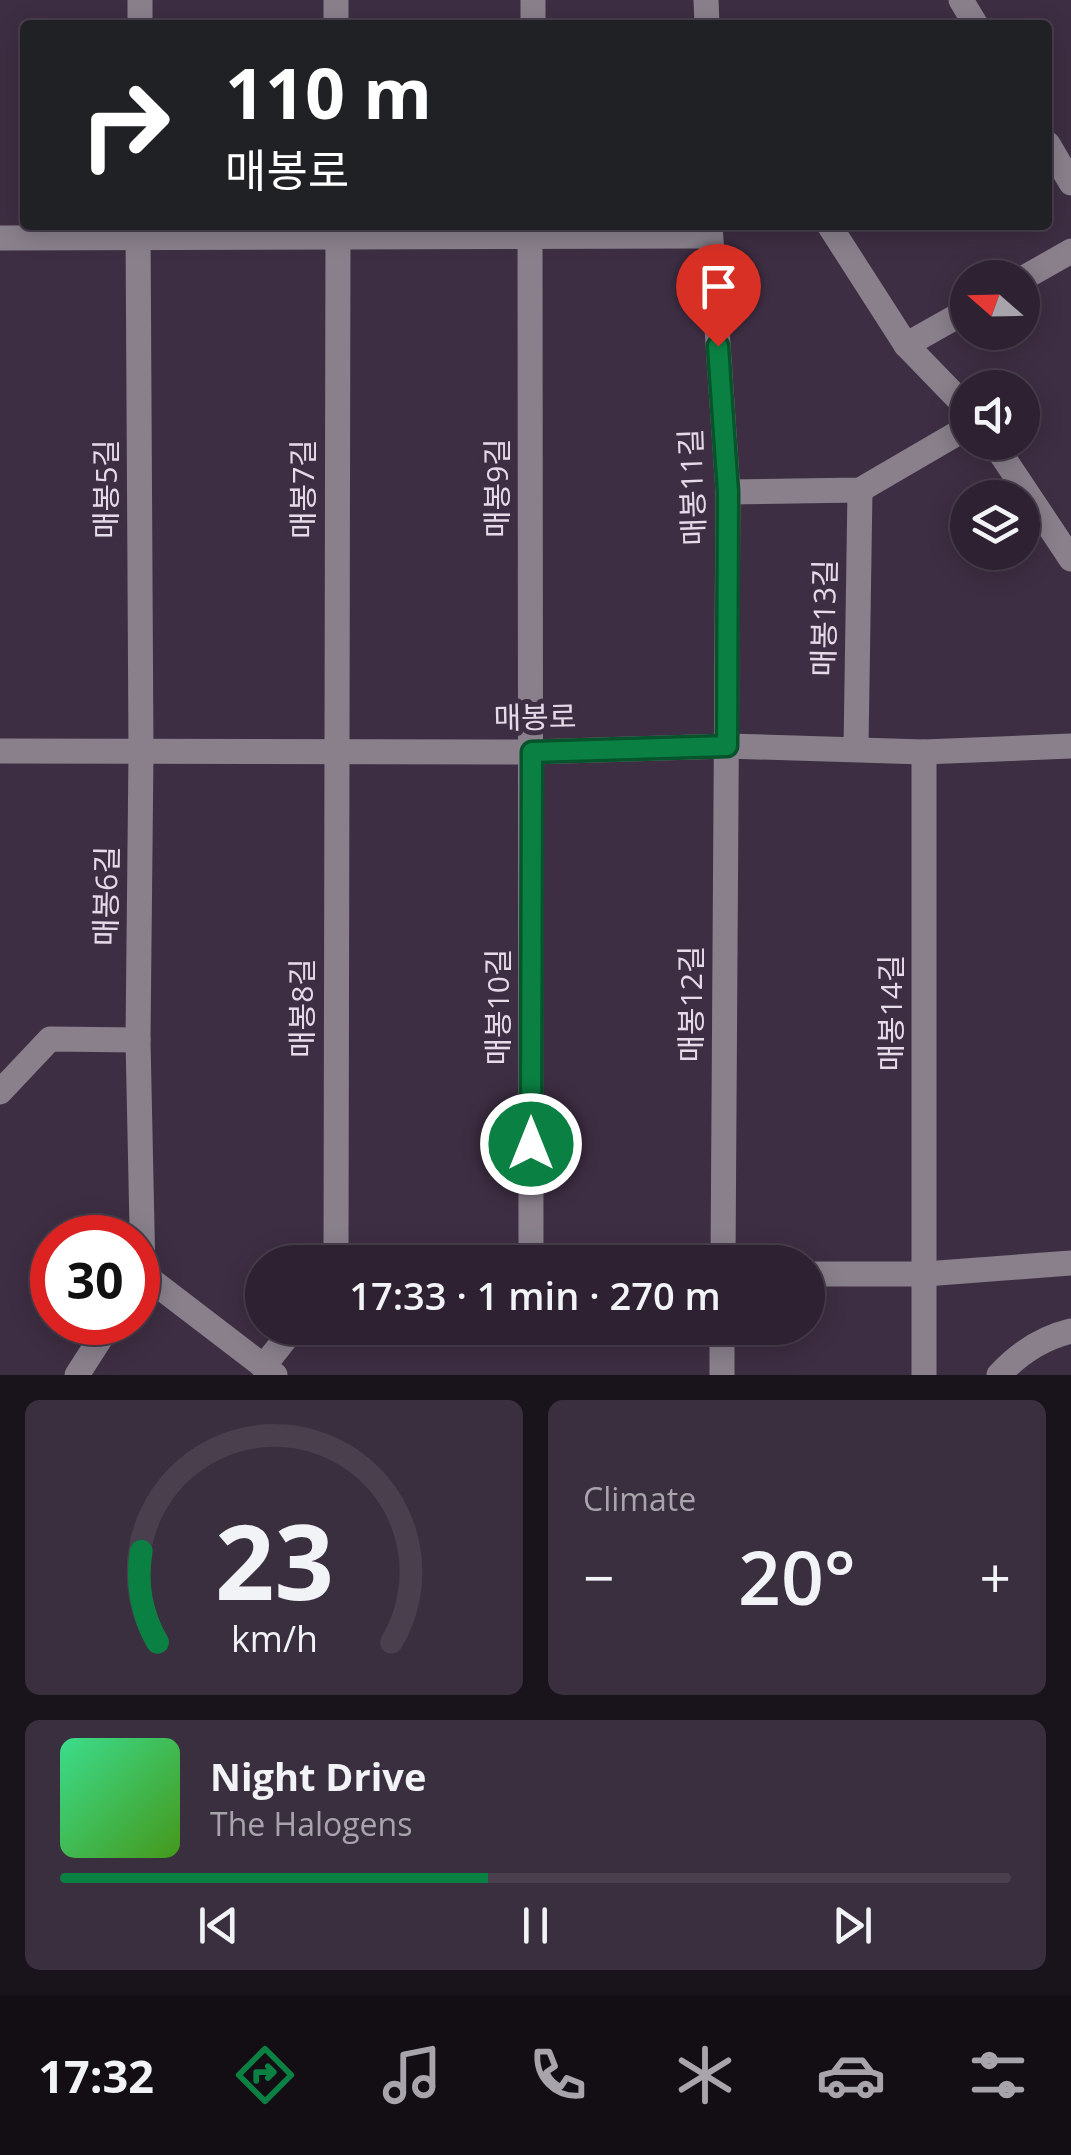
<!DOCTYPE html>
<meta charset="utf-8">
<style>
:root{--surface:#2e2232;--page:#3a2f3e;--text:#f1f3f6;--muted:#a7a4ac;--line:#493f4d;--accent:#0b8043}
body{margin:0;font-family:"Open Sans","Noto Sans KR",sans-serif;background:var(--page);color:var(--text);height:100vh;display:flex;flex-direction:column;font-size:38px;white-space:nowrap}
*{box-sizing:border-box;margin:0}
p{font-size:32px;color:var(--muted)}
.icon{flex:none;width:55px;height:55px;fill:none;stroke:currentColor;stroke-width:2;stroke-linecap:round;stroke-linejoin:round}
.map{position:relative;height:1375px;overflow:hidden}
.sheet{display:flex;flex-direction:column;gap:25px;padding:25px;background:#19131c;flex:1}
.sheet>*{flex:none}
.hud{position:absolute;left:20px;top:20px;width:1032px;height:210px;border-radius:10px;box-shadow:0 5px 25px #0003,0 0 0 2px var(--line);background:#202124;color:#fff;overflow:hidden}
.needle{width:65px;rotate:290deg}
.buttons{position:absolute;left:950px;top:260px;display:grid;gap:20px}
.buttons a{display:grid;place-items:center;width:90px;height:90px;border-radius:50%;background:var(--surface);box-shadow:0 5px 25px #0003,0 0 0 2px var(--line);font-size:50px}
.speed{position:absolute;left:30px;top:1215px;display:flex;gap:20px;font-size:50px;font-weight:700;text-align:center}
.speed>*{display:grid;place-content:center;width:130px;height:130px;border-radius:50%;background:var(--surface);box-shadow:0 5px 25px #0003,0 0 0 2px var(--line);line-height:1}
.speed .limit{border:15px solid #d22;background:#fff;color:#111}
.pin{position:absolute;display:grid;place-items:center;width:85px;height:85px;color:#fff;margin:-102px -42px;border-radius:50% 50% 50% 0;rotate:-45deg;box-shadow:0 0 10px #0007}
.pin .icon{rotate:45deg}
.me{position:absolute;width:110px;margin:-55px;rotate:0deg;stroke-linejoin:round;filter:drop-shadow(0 0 8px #0008)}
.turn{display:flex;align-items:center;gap:35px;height:210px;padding:0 40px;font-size:45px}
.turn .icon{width:130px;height:130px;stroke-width:2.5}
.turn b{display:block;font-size:70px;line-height:85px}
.big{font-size:75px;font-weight:600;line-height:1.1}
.sheet .card{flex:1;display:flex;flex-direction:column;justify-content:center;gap:15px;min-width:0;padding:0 35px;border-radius:15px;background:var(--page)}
.sheet .dial{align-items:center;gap:0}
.dial svg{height:260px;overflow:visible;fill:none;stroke:var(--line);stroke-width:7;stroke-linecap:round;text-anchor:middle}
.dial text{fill:var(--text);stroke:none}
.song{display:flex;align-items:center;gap:30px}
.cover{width:120px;height:120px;border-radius:15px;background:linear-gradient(135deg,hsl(150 70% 55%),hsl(100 70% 35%))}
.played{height:10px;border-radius:5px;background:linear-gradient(90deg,var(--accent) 45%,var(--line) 45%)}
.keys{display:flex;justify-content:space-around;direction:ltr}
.heat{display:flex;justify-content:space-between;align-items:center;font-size:55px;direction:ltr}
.sheet .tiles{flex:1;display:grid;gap:25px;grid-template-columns:1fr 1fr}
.card:last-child{grid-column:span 2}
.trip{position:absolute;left:245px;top:1245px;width:580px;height:100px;border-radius:50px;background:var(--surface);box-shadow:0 5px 25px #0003,0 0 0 2px var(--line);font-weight:600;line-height:100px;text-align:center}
.tabs{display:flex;height:160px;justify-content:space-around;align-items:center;background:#120e14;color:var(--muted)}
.tabs .icon{width:70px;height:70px}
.tabs .selected{color:var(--accent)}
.tabs b{font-size:45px;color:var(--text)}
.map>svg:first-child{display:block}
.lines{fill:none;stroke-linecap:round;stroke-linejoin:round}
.minor{stroke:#89808c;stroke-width:25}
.route-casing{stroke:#07532c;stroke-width:25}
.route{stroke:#0b8043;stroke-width:18}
.labels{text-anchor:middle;stroke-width:10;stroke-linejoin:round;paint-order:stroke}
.street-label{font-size:30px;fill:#e5dae8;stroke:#3e2e43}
</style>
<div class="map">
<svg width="1071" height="1375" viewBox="0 0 1071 1375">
<rect width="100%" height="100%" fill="#3e2e43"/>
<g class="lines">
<g class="minor">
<polyline points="336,0 336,25"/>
<polyline points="706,0 707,25"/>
<polyline points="961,0 976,25"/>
<polyline points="140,25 140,0"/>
<polyline points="533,25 533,0"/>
<polyline points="1048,144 1071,183"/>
<polyline points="530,225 531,1262"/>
<polyline points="710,225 728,492 723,1262"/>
<polyline points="829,225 906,345 968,409"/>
<polyline points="0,238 710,236"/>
<polyline points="1022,279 1071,251"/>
<polyline points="906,345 968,310"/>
<polyline points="993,442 1071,559"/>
<polyline points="728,492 860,490 968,427"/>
<polyline points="856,748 860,490"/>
<polyline points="0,751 532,752 727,746 924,752 1071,746"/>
<polyline points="0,1092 50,1039 138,1040"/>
<polyline points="336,1262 338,225"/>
<polyline points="143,1274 275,1375"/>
<polyline points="808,1274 925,1274 1071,1263"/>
<polyline points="138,1282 143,1274 138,1040 141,753 138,225"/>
<polyline points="263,1367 294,1328"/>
<polyline points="77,1375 111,1322"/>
<polyline points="722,1375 722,1328"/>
<polyline points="924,1375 924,752"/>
<path d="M999,1375C1019,1353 1042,1338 1071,1331"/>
</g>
</g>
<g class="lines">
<defs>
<polyline id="route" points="531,1144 532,752 727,746 728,492 718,346"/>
</defs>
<use href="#route" class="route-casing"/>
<use href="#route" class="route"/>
</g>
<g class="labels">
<g class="street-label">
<text transform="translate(693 487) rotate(-92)" y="10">매봉11길</text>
<text transform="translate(498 488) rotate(-90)" y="10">매봉9길</text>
<text transform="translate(107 489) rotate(-90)" y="10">매봉5길</text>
<text transform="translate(304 489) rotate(-90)" y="10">매봉7길</text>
<text transform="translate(825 618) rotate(-89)" y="10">매봉13길</text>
<text transform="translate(535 718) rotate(-1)" y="10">매봉로</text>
<text transform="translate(107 896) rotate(-89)" y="10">매봉6길</text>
<text transform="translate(692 1004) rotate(-90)" y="10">매봉12길</text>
<text transform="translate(499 1007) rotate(-90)" y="10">매봉10길</text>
<text transform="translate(303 1008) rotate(-90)" y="10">매봉8길</text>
<text transform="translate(892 1013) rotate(-90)" y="10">매봉14길</text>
</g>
</g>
</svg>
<div class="buttons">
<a><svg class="needle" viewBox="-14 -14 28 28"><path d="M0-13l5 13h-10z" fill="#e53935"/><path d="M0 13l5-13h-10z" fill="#a7a4ac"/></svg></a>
<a><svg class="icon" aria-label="sound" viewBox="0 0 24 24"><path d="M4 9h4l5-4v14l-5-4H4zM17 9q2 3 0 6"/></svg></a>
<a><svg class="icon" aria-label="layers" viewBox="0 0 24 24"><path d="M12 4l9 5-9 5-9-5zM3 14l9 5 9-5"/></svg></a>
</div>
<div class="speed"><div class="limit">30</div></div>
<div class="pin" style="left:718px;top:346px;background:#d93025"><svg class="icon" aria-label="arrive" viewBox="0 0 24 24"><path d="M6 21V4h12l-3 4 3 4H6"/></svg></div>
<svg class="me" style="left:531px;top:1144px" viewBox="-20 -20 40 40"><circle r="17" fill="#0b8043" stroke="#fff" stroke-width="3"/><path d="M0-11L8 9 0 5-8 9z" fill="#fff"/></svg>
<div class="trip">17:33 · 1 min · 270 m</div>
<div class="hud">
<div class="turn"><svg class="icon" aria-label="right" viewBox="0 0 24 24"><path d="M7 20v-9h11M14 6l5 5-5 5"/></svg><div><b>110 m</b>매봉로</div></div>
</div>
</div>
<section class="sheet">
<div class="tiles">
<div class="card dial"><svg viewBox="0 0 100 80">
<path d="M14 69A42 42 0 1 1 86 69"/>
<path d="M14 69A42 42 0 0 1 9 41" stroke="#0b8043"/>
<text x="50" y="56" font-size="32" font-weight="700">23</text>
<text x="50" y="72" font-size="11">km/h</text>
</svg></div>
<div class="card"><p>Climate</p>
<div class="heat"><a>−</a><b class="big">20°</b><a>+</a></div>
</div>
<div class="card">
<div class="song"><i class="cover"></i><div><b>Night Drive</b><p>The Halogens</p></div></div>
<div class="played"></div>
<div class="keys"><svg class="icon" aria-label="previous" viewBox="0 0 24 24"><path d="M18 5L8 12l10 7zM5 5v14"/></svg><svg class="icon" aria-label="pause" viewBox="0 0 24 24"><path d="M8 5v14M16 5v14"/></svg><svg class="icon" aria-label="next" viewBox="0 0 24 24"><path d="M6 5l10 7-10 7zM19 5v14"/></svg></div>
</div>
</div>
</section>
<nav class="tabs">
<b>17:32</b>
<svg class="icon selected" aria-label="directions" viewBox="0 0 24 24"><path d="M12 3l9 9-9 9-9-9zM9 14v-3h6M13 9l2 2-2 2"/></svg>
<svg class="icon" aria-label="music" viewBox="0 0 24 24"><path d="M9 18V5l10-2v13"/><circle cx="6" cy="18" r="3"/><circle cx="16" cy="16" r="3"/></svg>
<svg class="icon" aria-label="phone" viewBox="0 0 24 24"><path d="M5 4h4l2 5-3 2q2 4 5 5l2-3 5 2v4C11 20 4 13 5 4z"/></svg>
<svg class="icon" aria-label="climate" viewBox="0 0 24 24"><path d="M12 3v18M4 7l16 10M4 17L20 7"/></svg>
<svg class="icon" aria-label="car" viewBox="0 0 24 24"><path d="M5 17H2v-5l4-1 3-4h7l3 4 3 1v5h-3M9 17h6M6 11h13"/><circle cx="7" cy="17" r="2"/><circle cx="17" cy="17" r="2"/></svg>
<svg class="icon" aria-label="filters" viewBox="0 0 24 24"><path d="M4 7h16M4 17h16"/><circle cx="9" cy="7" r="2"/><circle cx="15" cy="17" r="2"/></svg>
</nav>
